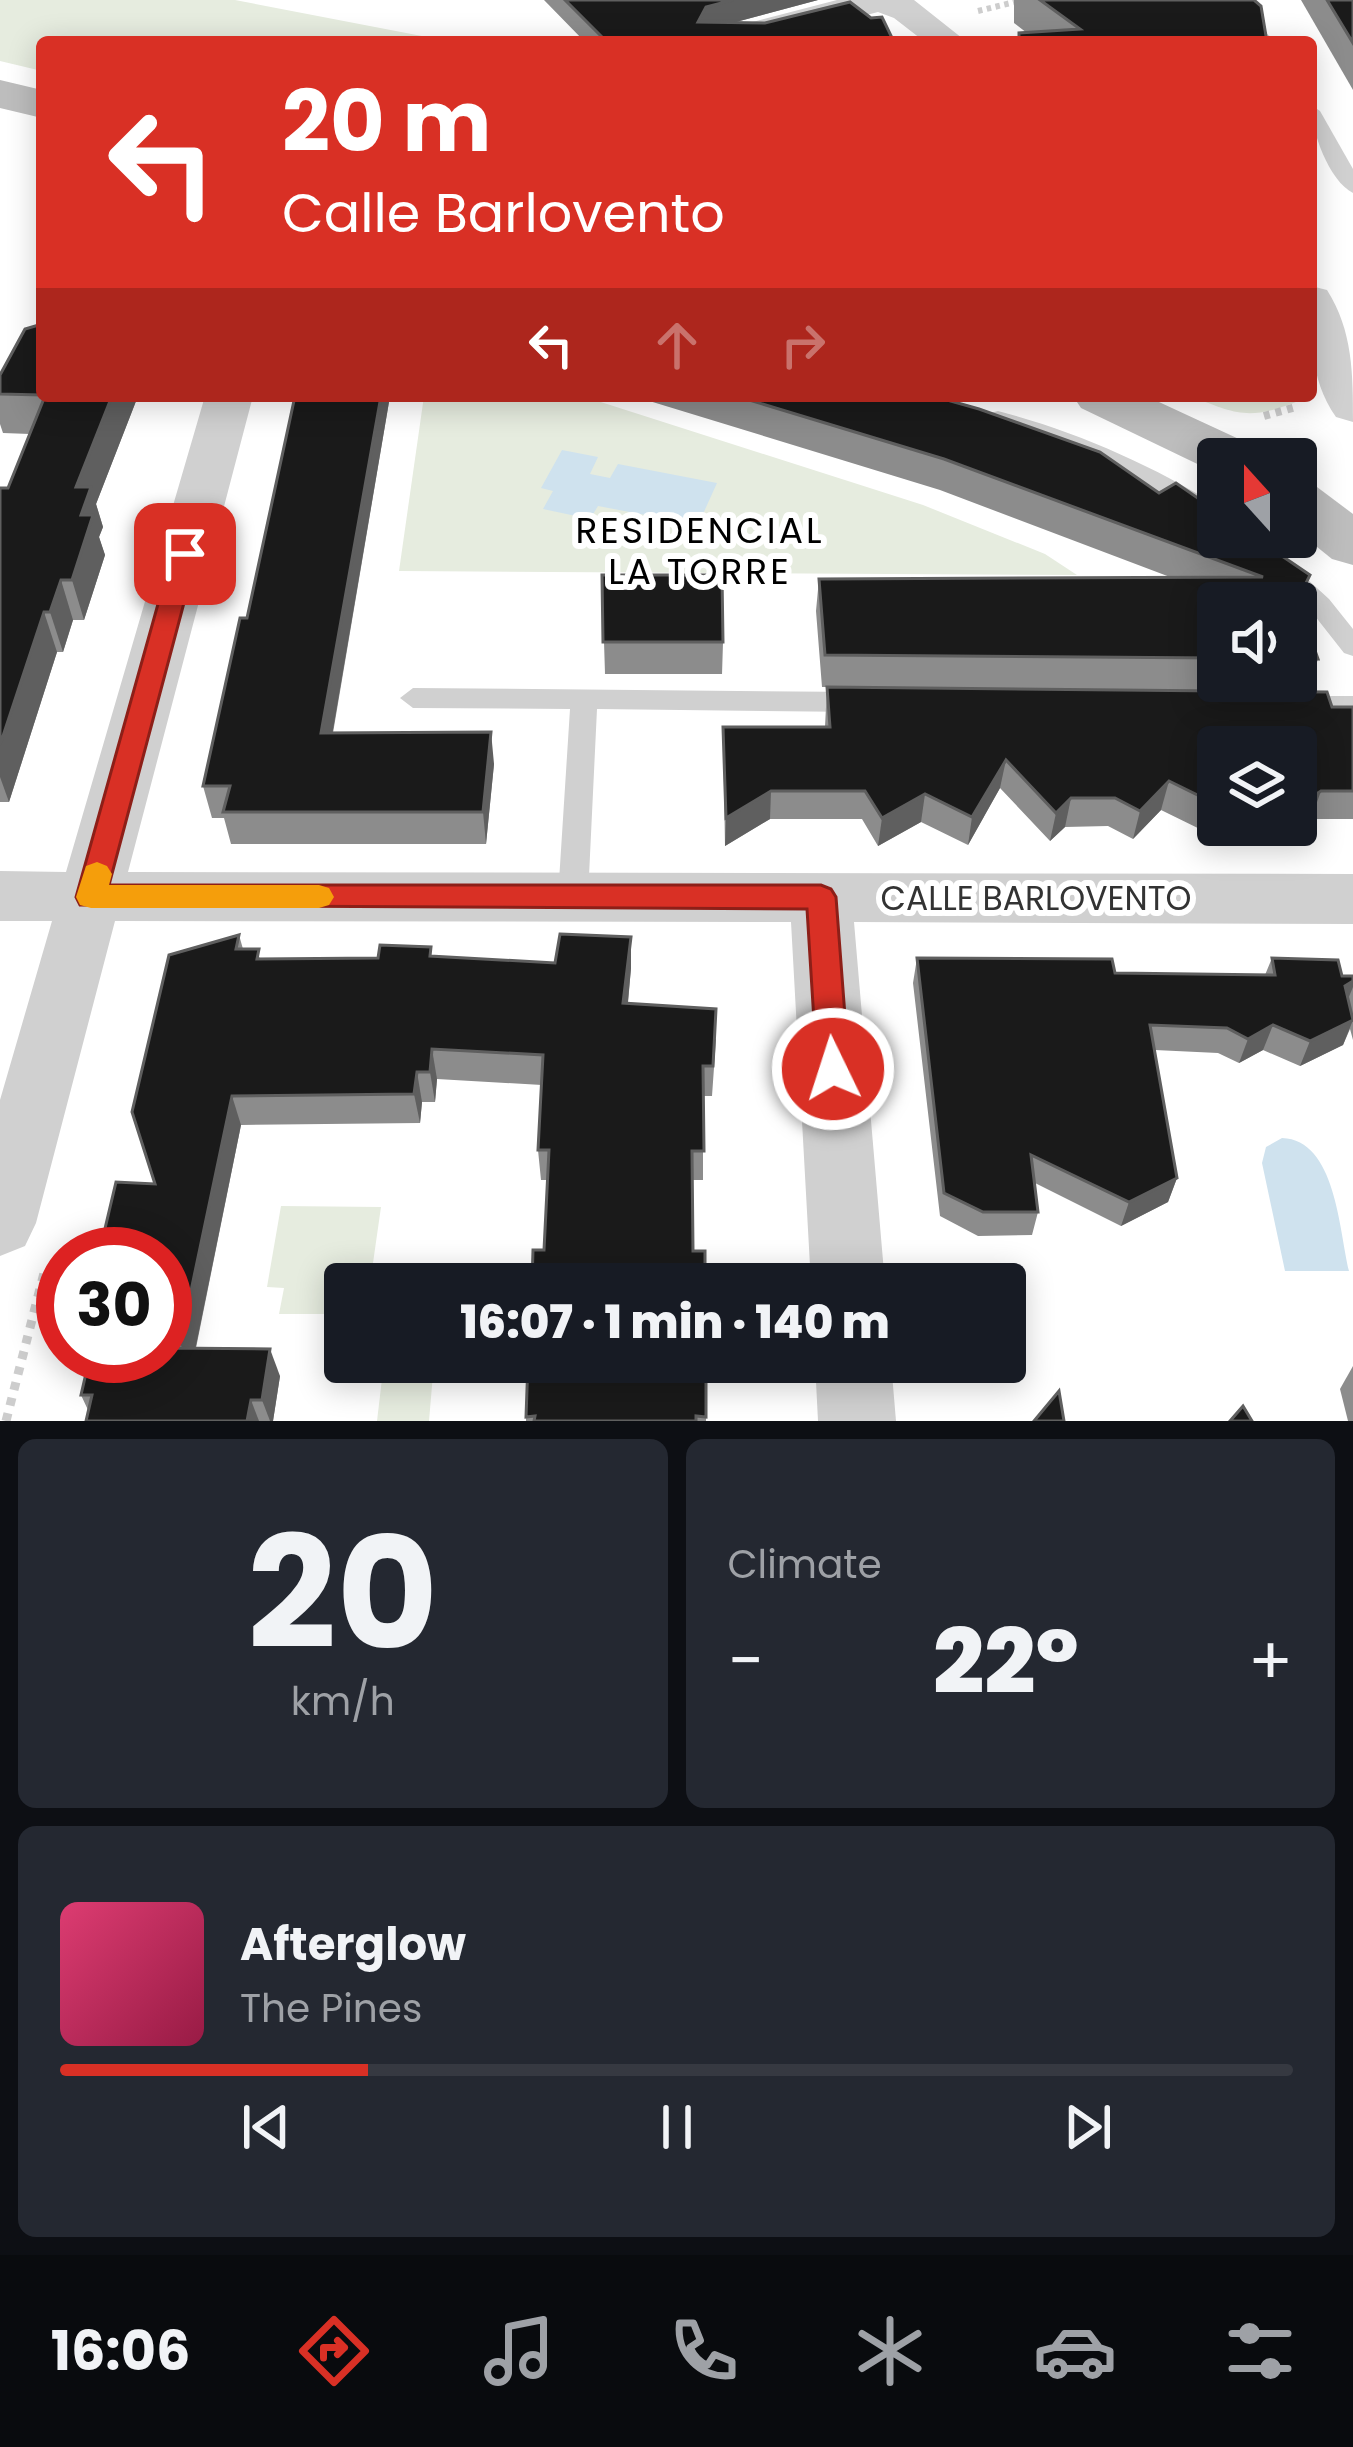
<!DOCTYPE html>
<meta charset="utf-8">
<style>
:root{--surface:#171b24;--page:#242831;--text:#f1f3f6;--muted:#9ea1a6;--line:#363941;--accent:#d93025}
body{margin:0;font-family:Poppins,sans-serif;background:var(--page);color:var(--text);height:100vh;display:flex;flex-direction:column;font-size:45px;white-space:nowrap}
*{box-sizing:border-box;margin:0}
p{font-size:39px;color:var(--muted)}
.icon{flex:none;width:66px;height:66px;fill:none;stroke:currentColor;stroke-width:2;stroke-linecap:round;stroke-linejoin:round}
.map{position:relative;height:1421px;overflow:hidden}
.side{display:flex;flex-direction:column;gap:18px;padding:18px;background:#0d0f14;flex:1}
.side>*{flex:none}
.top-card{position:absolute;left:36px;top:36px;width:1281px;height:366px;border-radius:12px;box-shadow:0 6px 30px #0003;background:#d93025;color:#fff;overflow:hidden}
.needle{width:78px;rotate:339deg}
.fabs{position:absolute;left:1197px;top:438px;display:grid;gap:24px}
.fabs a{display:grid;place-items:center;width:120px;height:120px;border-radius:12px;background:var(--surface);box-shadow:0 6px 30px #0003;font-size:60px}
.speed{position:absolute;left:36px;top:1227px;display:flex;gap:24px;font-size:60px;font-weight:700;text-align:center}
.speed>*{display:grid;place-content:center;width:156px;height:156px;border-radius:50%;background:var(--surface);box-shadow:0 6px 30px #0003;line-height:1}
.speed .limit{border:18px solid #d22;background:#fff;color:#111}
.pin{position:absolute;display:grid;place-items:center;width:102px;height:102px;color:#fff;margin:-51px;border-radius:24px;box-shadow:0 6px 18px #0006}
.me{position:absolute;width:132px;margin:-66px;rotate:356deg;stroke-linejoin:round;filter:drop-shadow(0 0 9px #0008)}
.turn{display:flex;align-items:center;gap:42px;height:252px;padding:0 48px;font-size:54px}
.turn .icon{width:156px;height:156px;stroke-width:2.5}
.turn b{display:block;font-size:84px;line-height:102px}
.lanes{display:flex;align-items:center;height:114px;padding:0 48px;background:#0003;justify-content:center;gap:60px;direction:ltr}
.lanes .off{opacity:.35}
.big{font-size:90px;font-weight:800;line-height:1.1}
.side .card{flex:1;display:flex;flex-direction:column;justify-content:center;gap:18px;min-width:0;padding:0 42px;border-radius:18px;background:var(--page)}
.side .dial{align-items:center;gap:0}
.dial b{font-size:156px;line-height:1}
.song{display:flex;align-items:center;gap:36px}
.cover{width:144px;height:144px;border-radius:18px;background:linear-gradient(135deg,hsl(340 70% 55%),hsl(340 70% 35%))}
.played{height:12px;border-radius:6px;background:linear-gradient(90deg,var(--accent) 25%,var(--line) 25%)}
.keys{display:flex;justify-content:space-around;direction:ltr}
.heat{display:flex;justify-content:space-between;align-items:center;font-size:66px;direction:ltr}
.side .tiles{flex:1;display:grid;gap:18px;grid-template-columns:1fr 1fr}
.card:last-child{grid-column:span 2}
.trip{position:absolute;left:324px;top:1263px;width:702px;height:120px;border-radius:12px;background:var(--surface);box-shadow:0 6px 30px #0003;font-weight:800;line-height:120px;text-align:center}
.menu{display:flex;height:192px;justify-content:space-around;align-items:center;background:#090b0e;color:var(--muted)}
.menu .icon{width:84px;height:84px}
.menu .active{color:var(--accent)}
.menu b{font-size:54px;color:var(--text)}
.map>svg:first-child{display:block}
.green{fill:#e6ecdf}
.water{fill:#cfe2ee}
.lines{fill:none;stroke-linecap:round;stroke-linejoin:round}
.path-far2{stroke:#cdcdcd;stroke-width:6;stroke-dasharray:4.5 4.5;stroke-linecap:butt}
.path-far1{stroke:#cdcdcd;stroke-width:8;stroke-dasharray:6 6;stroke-linecap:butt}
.path{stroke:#cdcdcd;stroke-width:9;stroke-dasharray:8 8;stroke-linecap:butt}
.lane{fill:#d0d0d0;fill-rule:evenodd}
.street{fill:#d0d0d0;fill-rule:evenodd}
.secondary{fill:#bdbdbd;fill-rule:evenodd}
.wall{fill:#8c8c8c;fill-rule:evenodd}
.shaded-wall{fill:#5f5f5f}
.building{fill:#1a1a1a;stroke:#5f5f5f;stroke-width:3}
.route{fill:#d93025;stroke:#8d1f18;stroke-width:3}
.slow{fill:#f59e0b}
.labels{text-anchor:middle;stroke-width:12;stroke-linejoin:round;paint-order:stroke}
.street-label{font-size:33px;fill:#333;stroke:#fff}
.neighbourhood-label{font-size:36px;letter-spacing:3px;fill:#000;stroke:#fff}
</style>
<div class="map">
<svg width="1353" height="1421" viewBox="0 0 1353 1421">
<rect width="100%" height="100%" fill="#fff"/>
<g class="green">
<polygon points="0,0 235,0 453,42 42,42 42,71 0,61"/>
<polygon points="424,396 582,396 923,505 1045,554 1077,575 399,571"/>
<path d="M1191,396H1300L1301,400C1251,420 1239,416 1191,396Z"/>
<polygon points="281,1206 381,1207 370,1284 345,1284 345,1314 279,1314 284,1288 267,1287"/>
<polygon points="384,1362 434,1362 429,1421 377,1421"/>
</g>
<g class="water">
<polygon points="562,450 598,457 590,474 610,478 618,464 717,483 698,525 598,506 590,519 543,509 553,491 541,488"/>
<path d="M1282,1138C1336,1140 1339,1230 1349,1271H1285L1262,1163L1266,1147Z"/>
</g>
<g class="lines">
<polyline class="path-far2" points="978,11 1023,0"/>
<polyline class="path-far1" points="1264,416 1296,407"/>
<polyline class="path" points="6,1421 45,1269"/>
<g class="lane">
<polygon points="1206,0 1226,0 1277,42 1257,42"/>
<path d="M1311,105L1320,111L1353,169V193C1329,181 1311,131 1311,105Z"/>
<path d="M998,411C1075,431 1150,464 1218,506V525L1104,464L990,423V413Z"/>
<polygon points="1234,537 1261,537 1329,599 1353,629 1353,656 1344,653 1311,611"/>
<polygon points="413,688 859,692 872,702 859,712 597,709 588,897 583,905 573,909 563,905 558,897 570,709 413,708 400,698"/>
<polygon points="1299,696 1353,696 1353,716 1289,713 1286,706 1289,699"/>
</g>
<g class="street">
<polygon points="837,0 914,0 967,42 925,42 894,18 878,12 763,42 701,42 707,34"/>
<path d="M1311,286L1327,290C1353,331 1353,374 1353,422L1336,417C1308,377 1311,333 1311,286Z"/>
<polygon points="205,396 253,396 128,872 1353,874 1353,924 854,922 885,1284 811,1284 791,922 115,921 36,1223 25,1246 0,1256 0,1100 52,921 0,921 0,871 66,872"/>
<polygon points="815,1362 891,1362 896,1421 818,1421"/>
</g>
<g class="secondary">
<polygon points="0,80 42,90 42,118 0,108"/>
<polygon points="1073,396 1146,396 1254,446 1263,459 1218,459 1218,473 1214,472 1081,408"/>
<polygon points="1296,481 1317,487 1353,514 1353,565 1332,559 1296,530"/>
</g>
</g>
<g class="wall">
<polygon points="544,0 818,0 732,23 894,42 585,42"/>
<polygon points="1014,0 1254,0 1267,42 1018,42 1019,33 1027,33 1014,23"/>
<polygon points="1301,0 1353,0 1353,90"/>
<polygon points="42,324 42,396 138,396 96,504 103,527 99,537 105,555 84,620 73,620 63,652 57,652 9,802 0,802 0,488 8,488 30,434 3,433 0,424 0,375"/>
<polygon points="390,396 333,733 494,764 486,844 231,844 224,818 212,818 203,786 247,618"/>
<path d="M633,396H933L1159,493L1310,575L1300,608L1318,659L1307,691L822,687L816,611L819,579L1170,577L940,490ZM1218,603H1296V681H1218Z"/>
<polygon points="602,575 723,642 722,674 605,674"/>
<polygon points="827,687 1353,707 1353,819 1311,819 1285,836 1262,825 1296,825 1296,747 1218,747 1218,825 1227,825 1210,834 1161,810 1133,839 1108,826 1065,827 1050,841 1000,788 968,845 921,822 878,846 862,819 770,819 725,846 723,727 825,727"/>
<polygon points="239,935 243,949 262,959 432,957 555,963 631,937 631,968 628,1003 716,1039 712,1096 703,1096 703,1180 693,1180 544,1250 548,1180 541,1180 538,1150 542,1085 437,1079 435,1102 422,1102 420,1123 241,1125 196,1348 280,1376 273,1421 86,1421 88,1410 81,1395 169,1348 165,1344 165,1254 155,1184"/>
<polygon points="917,958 1115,973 1265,975 1272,958 1342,976 1353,976 1353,1040 1350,1029 1343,1045 1300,1066 1263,1050 1239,1063 1218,1053 1155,1050 1177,1178 1168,1202 1121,1226 1035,1183 1038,1212 1032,1235 978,1236 940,1216 913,983"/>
<polygon points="706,1362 706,1421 526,1421 526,1417"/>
<polygon points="1353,1366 1353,1421 1348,1421 1340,1389"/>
</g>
<g class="shaded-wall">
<polygon points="733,0 818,0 706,30 698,22 706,7"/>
<polygon points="112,396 138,396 96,504 103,527 99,537 105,555 84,620 72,580 76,487"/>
<polygon points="381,396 390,396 327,765 321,733"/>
<polygon points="1310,575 1300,607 1296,609 1302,591"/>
<polygon points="61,580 73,620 63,652 50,612"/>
<polygon points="44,612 57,652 9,802 0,777 0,745"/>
<polygon points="491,732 494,764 486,844 483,812"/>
<polygon points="1006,760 1000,788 968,845 972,817"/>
<polygon points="1169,781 1161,810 1133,839 1140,811"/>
<polygon points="771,791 770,819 725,846 726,818"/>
<polygon points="1321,791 1311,819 1285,836 1289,825 1296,825 1296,807"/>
<polygon points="925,794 921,822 878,846 882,818"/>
<polygon points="1071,798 1065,827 1050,841 1056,813"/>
<polygon points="1218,807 1218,825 1227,825 1210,834"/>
<polygon points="631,937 631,968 625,1033 623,1003"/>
<polygon points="1353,981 1353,987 1346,1004 1345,986"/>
<polygon points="1353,1020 1343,1045 1300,1066 1310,1041"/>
<polygon points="1273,1025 1263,1050 1239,1063 1248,1039"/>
<polygon points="432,1049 437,1079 435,1102 430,1072"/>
<polygon points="417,1072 422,1102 420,1123 414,1094"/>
<polygon points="232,1096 241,1125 191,1370 180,1343"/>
<polygon points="1177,1178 1168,1202 1121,1226 1129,1202"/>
<polygon points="270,1349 280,1376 273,1421 270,1421 262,1400"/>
<polygon points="251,1400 259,1421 247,1421"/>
</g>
<g class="building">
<polygon points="565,0 733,0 706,7 698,22 765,23 850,2 871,18 882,17 894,42 607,42"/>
<polygon points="1040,0 1254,0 1261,6 1267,42 1019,42 1019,33 1080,29"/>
<polygon points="1327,0 1353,0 1353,43"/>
<polygon points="42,324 42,395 0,394 0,375 25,329"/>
<polygon points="45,396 112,396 76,487 91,487 81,515 93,515 72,580 61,580 50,612 44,612 0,745 0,488 8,488"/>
<polygon points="295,396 381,396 321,733 491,732 483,812 223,812 230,786 203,786 240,618 247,618"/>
<polygon points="736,396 933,396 979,409 1100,452 1159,493 1176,483 1218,512 1218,537 1254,537 1310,575 1302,591 1293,588 1318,659 1296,659 1296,603 1218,603 1218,658 825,655 819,579 1263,577 944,459"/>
<polygon points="602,575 722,575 723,642 603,642"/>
<polygon points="827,687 1327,692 1332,707 1353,707 1353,791 1321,791 1296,807 1296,747 1218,747 1218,805 1169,781 1140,811 1115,798 1071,798 1056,813 1006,760 972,817 925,794 882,818 865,791 771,791 726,818 723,727 830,727"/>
<polygon points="560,934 631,937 623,1003 716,1009 713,1066 703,1066 704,1151 692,1151 693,1251 705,1251 705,1284 532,1284 533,1250 544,1250 549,1150 538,1150 543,1055 432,1049 430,1072 417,1072 414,1094 232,1096 180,1343 165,1328 165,1254 99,1254 116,1182 155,1184 132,1112 169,955 239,935 236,949 259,949 257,959 378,958 380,945 431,947 430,956 555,963"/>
<polygon points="917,958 1112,959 1115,973 1275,975 1272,958 1338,960 1342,976 1353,976 1353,981 1345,986 1353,1020 1310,1041 1273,1025 1248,1039 1227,1028 1150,1025 1177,1178 1129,1202 1031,1155 1038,1212 983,1212 944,1193"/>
<polygon points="165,1348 270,1349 262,1400 251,1400 247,1421 86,1421 92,1395 81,1395 90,1356 165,1356"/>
<polygon points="528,1362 706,1362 706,1417 696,1416 696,1421 534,1421 535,1416 526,1417"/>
<polygon points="1059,1391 1064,1421 1034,1421"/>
<polygon points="1243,1406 1252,1421 1230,1421"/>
</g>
<polygon class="route" points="185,546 197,554 109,885 821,885 831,889 836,897 849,1069 844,1079 833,1083 821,1079 817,1069 807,909 80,905 76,897 172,554"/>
<polygon class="slow" points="97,862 107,866 112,874 109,885 319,885 329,888 334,897 329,905 319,908 91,908 80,905 76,897 86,866"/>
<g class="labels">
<g class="street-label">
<text x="1036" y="910">CALLE BARLOVENTO</text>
</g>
<g class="neighbourhood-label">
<text x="700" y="543">RESIDENCIAL<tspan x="700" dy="41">LA TORRE</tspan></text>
</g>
</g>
</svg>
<div class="fabs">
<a><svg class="needle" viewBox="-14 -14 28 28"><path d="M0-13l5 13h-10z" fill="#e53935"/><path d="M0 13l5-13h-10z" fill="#9ea1a6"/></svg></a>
<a><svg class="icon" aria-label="sound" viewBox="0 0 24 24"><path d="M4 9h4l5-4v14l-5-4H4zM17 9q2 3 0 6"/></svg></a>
<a><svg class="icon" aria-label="layers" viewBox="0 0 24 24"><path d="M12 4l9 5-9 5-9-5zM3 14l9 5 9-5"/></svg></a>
</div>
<div class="speed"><div class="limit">30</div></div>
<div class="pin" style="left:185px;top:554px;background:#d93025"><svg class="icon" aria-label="arrive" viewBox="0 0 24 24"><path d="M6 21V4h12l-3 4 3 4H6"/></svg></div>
<svg class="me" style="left:833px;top:1069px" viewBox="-20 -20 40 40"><circle r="17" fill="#d93025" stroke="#fff" stroke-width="3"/><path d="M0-11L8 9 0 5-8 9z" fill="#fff"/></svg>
<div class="trip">16:07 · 1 min · 140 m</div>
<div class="top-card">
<div class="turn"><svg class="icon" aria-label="left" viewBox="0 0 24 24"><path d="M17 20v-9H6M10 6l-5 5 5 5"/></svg><div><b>20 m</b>Calle Barlovento</div></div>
<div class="lanes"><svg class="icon" aria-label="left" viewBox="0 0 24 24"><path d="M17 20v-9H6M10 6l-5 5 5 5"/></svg><svg class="icon off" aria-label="ahead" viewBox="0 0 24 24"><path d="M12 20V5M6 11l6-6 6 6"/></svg><svg class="icon off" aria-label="right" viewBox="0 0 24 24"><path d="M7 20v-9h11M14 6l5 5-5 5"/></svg></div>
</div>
</div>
<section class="side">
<div class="tiles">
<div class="card dial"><b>20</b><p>km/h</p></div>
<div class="card"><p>Climate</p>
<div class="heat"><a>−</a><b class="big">22°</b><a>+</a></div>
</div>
<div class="card">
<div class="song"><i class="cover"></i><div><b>Afterglow</b><p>The Pines</p></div></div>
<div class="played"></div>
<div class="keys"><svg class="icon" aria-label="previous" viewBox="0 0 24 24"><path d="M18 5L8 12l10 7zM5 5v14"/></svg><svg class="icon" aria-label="pause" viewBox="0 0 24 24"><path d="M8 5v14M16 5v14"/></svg><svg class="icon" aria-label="next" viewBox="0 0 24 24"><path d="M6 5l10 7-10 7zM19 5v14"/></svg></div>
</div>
</div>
</section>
<nav class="menu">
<b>16:06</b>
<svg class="icon active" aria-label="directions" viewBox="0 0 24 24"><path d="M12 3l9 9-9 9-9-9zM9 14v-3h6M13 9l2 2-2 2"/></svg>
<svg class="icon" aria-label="music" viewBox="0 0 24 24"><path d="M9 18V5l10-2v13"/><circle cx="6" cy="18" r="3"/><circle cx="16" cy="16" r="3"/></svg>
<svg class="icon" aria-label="phone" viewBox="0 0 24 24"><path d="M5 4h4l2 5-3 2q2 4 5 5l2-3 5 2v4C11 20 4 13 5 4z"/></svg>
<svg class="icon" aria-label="climate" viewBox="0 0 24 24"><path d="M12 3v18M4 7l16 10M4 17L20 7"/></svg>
<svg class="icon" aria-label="car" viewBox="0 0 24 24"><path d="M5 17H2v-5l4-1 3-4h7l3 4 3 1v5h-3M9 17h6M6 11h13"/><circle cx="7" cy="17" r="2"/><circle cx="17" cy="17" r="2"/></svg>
<svg class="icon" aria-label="filters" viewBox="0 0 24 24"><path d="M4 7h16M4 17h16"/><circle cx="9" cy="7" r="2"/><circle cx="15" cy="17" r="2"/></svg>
</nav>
